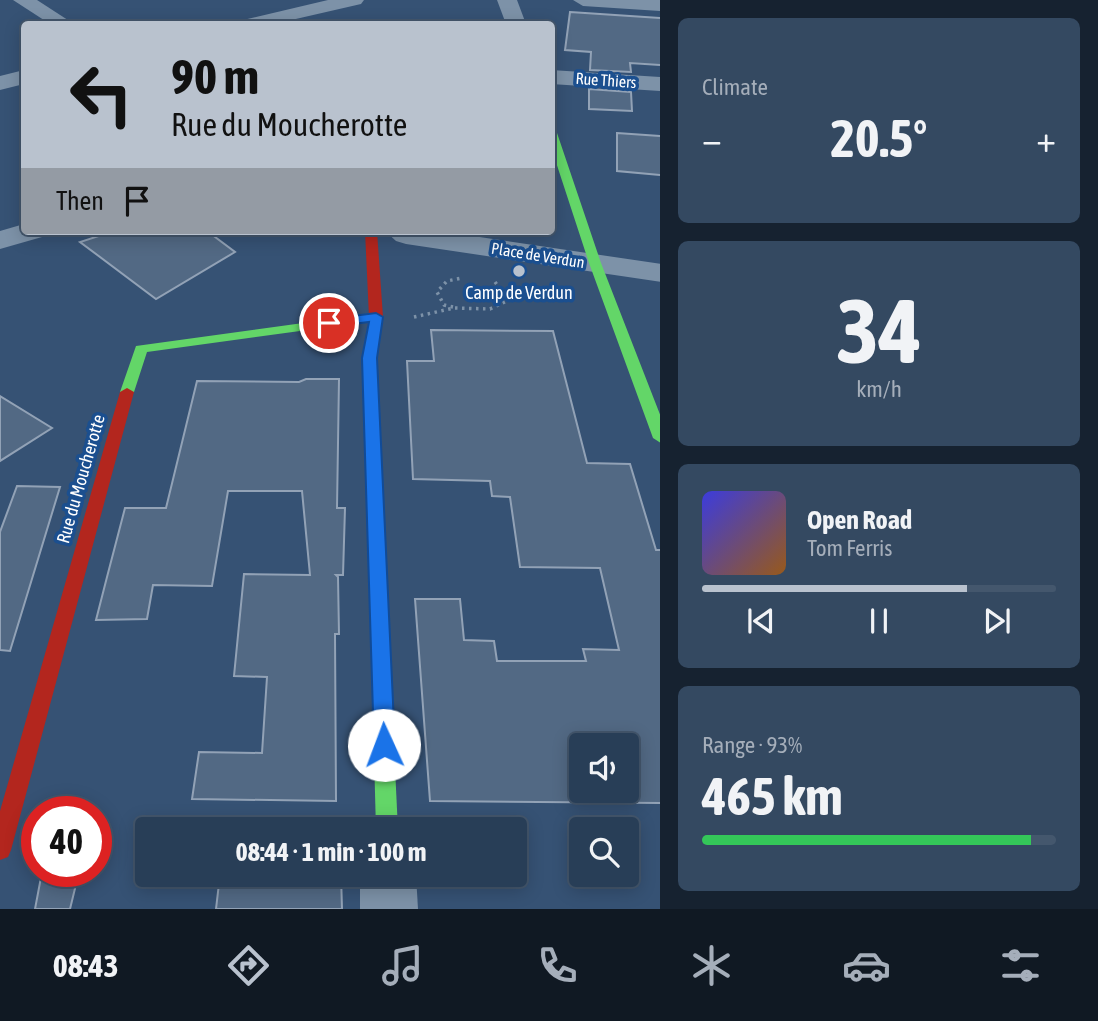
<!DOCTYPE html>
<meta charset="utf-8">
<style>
:root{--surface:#283e57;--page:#344961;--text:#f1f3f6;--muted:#a5aeba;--line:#44576d;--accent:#b9c2ce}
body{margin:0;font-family:"Asap Condensed",sans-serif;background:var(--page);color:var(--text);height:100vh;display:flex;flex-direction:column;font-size:26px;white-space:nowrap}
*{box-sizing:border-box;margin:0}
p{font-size:23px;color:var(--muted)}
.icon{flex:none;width:38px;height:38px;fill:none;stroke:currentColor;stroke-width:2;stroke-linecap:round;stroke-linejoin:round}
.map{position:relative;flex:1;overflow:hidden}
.panel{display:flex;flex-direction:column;gap:18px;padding:18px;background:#162230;width:438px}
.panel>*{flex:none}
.guide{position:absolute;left:21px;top:21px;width:534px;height:214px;border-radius:7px;box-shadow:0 4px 18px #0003,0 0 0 2px var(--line);background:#b9c2ce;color:#111;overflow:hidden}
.buttons{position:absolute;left:569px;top:733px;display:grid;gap:14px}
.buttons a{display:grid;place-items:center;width:70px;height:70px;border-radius:7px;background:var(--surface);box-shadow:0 4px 18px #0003,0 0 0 2px var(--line);font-size:35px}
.speed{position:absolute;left:21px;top:796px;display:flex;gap:14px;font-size:35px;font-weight:700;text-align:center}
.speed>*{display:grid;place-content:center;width:91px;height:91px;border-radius:50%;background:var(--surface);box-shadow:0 4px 18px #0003,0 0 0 2px var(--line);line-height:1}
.speed .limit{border:10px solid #d22;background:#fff;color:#111}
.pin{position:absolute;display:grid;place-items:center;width:60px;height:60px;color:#fff;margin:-30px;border:4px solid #fff;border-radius:50%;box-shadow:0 2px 7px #0007}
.me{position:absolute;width:77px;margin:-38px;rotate:358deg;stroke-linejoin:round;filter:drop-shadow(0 0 5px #0008)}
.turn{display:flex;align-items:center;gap:24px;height:147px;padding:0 35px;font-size:32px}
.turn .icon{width:91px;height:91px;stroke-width:2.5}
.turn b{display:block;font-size:49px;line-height:60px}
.then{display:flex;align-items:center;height:66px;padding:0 35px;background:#0003;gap:14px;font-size:26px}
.big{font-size:52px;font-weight:700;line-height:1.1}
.panel .card{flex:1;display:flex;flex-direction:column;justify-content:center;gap:10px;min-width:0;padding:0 24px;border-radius:10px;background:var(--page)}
.panel .dial{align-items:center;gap:0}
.dial b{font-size:91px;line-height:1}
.song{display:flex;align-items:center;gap:21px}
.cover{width:84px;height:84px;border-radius:10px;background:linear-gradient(135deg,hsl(240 70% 55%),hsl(30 70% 35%))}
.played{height:7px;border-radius:4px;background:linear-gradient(90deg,var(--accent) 75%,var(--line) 75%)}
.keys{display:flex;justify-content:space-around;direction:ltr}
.heat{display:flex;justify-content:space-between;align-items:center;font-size:38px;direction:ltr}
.charge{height:10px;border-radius:5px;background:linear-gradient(90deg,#34c759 93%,var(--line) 0)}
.trip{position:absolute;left:135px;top:817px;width:392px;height:70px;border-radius:7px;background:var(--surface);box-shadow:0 4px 18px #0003,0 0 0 2px var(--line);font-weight:700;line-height:70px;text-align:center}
.tab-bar{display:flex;height:112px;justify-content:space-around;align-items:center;background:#101923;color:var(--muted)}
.tab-bar .icon{width:49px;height:49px}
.tab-bar .selected{color:var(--accent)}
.tab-bar b{font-size:32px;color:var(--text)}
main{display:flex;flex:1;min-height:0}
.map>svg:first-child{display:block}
.building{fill:#526984;stroke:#92a2b6;stroke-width:2;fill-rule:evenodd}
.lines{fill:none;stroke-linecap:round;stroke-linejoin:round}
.path{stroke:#7d92a8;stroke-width:3.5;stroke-dasharray:2.5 4.5;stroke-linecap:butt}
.street{fill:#7d92a8;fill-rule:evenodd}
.fast{fill:#63d668;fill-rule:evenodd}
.jam{fill:#b3261e;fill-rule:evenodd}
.route{fill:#1a73e8;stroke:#114b97;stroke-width:2}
.poi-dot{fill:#b9c2ce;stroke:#1b4f8f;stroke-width:2.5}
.labels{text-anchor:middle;stroke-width:7;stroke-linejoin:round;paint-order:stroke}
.far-street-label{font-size:16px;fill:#fff;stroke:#1b4f8f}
.poi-label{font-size:18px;fill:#fff;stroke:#1b4f8f}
.street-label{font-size:18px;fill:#fff;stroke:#1b4f8f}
</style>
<main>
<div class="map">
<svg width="661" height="909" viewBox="0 0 661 909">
<rect width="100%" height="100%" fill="#365274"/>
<g class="building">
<polygon points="570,12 661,18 661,65 630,63 631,72 590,70 591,52 565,50"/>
<polygon points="589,89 631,92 632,111 589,109"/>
<polygon points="617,133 661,136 661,175 617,171"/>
<polygon points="114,231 207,231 235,252 156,299 80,242"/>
<path d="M431,330L553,331L587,463L630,464L656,550H661V803L430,801L415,599H460L464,640L494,641L497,661H586L583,649L619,650L600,568L520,567L510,497L492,496L490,481L413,479L407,361H434ZM581,746H626V791H581Z"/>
<polygon points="306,379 339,379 337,508 345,508 343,575 336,575 338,577 339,634 335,634 336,801 192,799 199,752 262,753 267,677 234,676 244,574 310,575 302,491 228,491 212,586 153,585 147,619 96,620 107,577 125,508 166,508 197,381 299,382"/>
<polygon points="0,396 52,428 0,461"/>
<polygon points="17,486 60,487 10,651 0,650 0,532"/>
<polygon points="42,872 79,872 70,909 35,909"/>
<polygon points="220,875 341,875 342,909 216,909"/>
</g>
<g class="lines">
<g class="path">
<polyline points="495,282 509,300"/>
<polyline points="453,307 444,305 437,292 447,281 462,278"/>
<polyline points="414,317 454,308 490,309 515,297 562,293"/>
</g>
<g class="street">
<polygon points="13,0 37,0 74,24 50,24"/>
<polygon points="328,0 364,0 361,4 274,24 240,24 243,20"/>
<polygon points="497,0 517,0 526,24 506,24"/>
<polygon points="573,0 661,0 661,11 583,6"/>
<polygon points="24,70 24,84 0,90 0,76"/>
<polygon points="551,70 661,77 661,91 551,84"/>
<polygon points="24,224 24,231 47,231 42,237 0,249 0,231"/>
<polygon points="385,231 439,231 661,264 661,282 406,244 396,241"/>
<polygon points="360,875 416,875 418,909 360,909"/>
</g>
<g class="fast">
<polygon points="551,127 556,130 601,263 661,417 661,443 653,438 589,263 551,147"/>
<polygon points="376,313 383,317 381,320 147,352 134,392 127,396 120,392 136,346"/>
<polygon points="380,636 387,638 389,643 398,830 376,830 371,643 373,638"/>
</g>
<g class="jam">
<polygon points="365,231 377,231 383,317 377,358 389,643 387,648 380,650 373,648 371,643 363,358 369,317"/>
<polygon points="127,388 134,392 11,850 8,857 0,860 0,811 120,392"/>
</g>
</g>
<polygon class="route" points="376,313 383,317 377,358 395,745 392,751 384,754 377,751 374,745 362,358 369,322 329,327 322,323 329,319"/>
<circle class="poi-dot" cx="519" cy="271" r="7"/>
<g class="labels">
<g class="far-street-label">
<text transform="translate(606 80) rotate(4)" y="6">Rue Thiers</text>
<text transform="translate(538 255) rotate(9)" y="6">Place de Verdun</text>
</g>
<g class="poi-label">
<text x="519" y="299">Camp de Verdun</text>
</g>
<g class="street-label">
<text transform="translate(81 479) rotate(-74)" y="6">Rue du Moucherotte</text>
</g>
</g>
</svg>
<div class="buttons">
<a><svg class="icon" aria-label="sound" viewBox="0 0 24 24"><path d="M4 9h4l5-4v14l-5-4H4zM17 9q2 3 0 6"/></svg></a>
<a><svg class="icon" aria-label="search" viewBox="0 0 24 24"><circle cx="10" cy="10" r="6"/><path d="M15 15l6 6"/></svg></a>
</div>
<div class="speed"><div class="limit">40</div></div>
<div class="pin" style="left:329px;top:323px;background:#d93025"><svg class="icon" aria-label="arrive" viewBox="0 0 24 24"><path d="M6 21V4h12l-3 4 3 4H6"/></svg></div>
<svg class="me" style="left:384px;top:745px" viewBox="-20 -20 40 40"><circle r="19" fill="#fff"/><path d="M0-13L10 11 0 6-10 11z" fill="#1a73e8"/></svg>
<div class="trip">08:44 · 1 min · 100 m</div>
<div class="guide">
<div class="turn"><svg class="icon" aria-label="left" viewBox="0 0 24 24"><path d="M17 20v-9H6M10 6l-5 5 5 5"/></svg><div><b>90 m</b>Rue du Moucherotte</div></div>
<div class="then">Then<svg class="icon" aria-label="arrive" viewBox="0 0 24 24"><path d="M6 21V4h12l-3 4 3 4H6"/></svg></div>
</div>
</div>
<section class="panel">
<div class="card"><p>Climate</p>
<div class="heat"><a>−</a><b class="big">20.5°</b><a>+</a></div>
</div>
<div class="card dial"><b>34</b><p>km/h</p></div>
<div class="card">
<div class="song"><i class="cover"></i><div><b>Open Road</b><p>Tom Ferris</p></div></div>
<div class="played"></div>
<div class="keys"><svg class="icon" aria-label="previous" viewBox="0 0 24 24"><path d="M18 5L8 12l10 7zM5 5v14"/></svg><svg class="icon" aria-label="pause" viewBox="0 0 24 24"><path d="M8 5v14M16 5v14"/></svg><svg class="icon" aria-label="next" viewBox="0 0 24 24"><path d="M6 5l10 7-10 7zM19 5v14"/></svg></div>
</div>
<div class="card"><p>Range · 93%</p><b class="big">465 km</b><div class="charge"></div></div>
</section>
</main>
<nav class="tab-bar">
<b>08:43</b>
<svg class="icon selected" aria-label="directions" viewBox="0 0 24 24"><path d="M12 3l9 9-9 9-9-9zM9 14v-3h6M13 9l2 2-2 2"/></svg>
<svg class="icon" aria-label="music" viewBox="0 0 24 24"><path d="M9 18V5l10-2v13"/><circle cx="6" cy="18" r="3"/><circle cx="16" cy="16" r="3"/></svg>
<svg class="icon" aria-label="phone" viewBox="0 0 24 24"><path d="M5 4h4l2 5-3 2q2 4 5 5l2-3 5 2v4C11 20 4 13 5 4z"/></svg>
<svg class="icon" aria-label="climate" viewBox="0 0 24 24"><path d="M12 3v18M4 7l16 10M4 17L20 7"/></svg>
<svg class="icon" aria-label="car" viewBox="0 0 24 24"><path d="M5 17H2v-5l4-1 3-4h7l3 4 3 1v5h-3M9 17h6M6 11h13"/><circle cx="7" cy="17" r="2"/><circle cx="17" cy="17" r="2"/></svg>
<svg class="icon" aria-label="filters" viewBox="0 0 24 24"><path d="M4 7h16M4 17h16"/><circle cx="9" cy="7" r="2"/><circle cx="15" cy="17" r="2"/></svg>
</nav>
